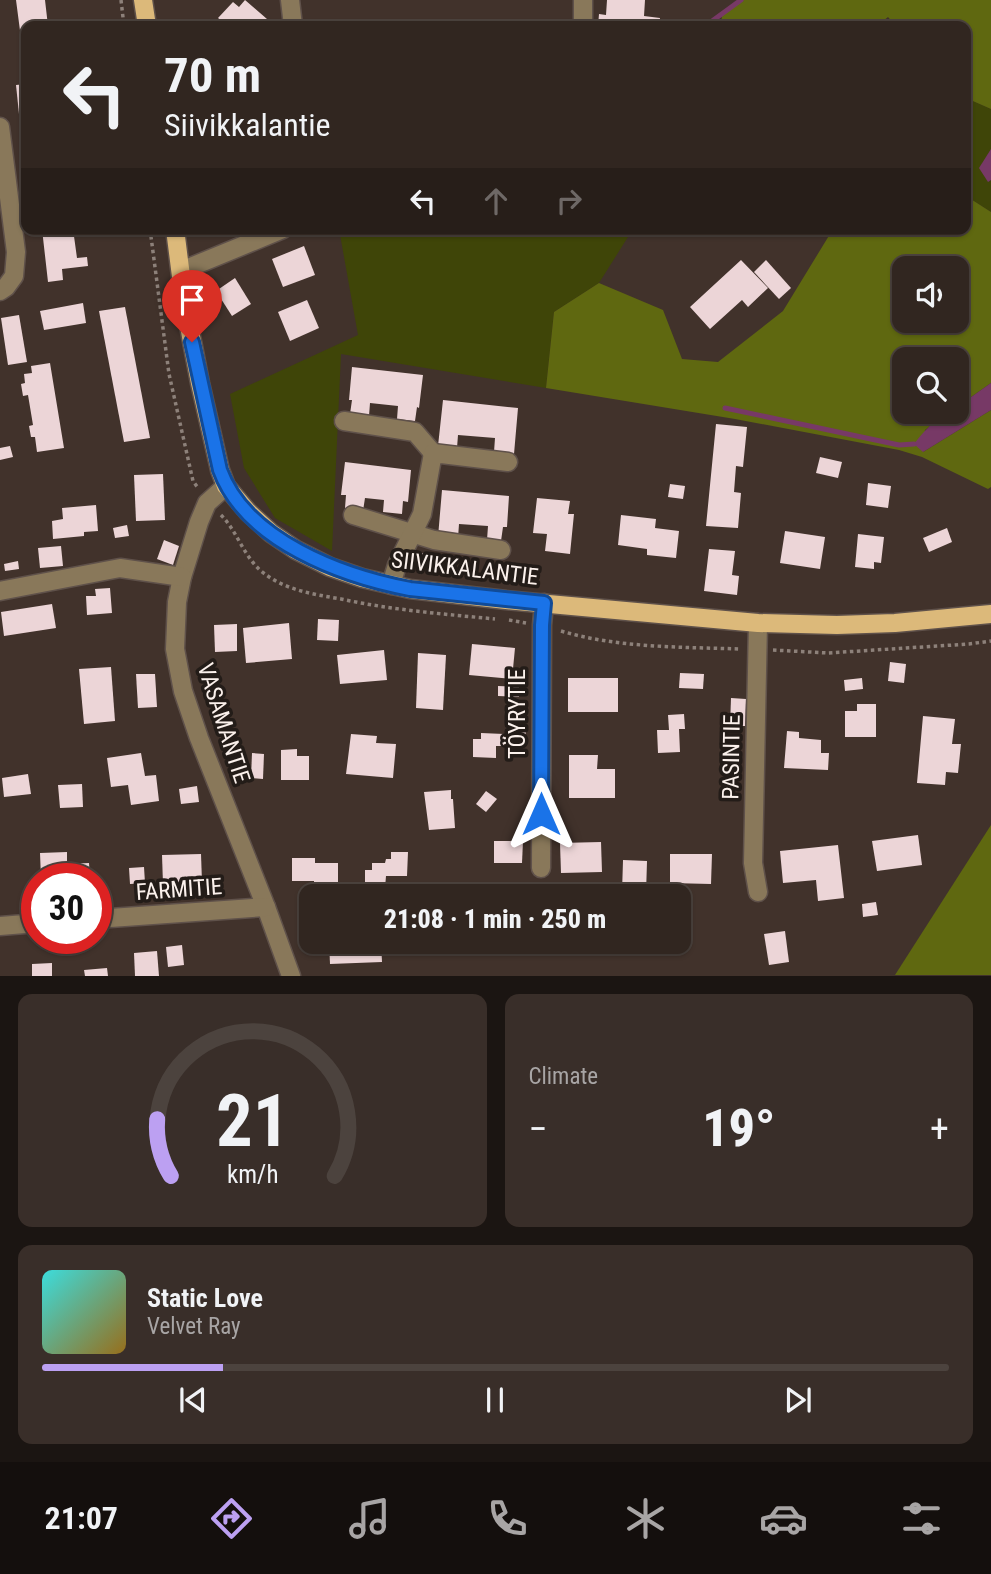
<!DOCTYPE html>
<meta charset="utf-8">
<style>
:root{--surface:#312620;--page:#392e29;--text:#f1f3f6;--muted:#a8a5a5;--line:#4c433e;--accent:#bca0f2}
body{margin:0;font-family:"Roboto Condensed",sans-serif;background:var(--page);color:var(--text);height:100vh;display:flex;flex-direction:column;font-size:26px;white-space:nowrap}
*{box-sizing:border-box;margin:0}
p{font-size:23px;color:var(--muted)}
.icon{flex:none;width:38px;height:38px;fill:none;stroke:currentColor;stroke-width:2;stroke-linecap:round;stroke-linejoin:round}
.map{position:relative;height:976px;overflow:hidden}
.panel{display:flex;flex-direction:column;gap:18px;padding:18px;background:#1b1512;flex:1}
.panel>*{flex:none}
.hud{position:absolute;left:21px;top:21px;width:950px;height:214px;border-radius:14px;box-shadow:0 2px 5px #0004,0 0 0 2px var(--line);background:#312620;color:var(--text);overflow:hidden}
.tools{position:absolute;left:892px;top:256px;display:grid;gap:14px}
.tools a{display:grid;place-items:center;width:77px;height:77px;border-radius:14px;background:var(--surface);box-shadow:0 2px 5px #0004,0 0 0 2px var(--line);font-size:35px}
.speed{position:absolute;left:21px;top:863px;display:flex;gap:14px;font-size:35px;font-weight:700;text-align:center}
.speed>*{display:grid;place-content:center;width:91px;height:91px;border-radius:50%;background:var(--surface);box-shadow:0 2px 5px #0004,0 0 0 2px var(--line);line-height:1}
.speed .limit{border:10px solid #d22;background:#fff;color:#111}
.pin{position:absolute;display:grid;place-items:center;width:60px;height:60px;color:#fff;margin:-72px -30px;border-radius:50% 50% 50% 0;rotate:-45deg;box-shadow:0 0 7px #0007}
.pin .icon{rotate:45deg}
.me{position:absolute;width:77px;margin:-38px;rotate:0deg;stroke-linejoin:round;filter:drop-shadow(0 0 5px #0008)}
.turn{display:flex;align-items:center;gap:24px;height:147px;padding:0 28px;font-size:32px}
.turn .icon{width:91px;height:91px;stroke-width:2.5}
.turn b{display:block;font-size:49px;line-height:60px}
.lanes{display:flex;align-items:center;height:66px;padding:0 28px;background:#0003;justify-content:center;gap:35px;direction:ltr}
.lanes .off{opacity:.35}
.big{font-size:52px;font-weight:800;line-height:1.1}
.panel .card{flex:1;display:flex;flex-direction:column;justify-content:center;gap:10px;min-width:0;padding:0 24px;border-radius:14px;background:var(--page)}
.panel .dial{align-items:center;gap:0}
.dial svg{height:182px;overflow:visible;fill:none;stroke:var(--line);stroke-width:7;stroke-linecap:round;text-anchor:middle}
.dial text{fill:var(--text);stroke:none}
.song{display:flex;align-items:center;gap:21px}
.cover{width:84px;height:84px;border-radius:10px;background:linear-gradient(135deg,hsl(180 70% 55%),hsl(40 70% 35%))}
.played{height:7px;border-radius:4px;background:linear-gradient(90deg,var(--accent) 20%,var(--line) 20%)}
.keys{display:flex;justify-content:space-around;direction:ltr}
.heat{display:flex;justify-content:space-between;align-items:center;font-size:38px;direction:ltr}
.panel .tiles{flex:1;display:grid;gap:18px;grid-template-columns:1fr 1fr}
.card:last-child{grid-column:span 2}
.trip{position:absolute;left:299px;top:884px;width:392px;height:70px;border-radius:14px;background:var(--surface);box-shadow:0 2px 5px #0004,0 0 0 2px var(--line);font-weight:800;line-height:70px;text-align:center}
.menu{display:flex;height:112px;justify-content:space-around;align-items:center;background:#140f0d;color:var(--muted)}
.menu .icon{width:49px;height:49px}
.menu .current{color:var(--accent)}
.menu b{font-size:32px;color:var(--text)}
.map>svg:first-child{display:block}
.green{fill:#3f4508}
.forest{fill:#5f6810;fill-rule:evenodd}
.water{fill:#773966}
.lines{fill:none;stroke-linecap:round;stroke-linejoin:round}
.stream{stroke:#773966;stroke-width:5}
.building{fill:#ecd5d7}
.minor-casing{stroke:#5f514a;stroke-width:21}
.major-casing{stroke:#5f514a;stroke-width:21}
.path{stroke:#8d817a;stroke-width:3.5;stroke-dasharray:3.5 3.5;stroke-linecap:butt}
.minor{stroke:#89785a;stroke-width:18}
.major{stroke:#dcb97a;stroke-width:18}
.route-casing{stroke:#114b97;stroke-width:18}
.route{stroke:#1a73e8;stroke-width:12}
.labels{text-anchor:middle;stroke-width:7;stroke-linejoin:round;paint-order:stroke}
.street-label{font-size:23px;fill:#fbf1ec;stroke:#231c18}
</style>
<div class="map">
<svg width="991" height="976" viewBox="0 0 991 976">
<rect width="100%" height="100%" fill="#41322b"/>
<g class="green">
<polygon points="966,98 991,109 991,149 980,168 989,182 991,180 991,212 966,196"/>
<polygon points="339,229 633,229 599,283 554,312 546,388 341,354 332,551 275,518 244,468 230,394 358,335"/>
</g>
<g class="forest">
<polygon points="741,0 991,0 991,109 966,98 966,26 896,26 888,17 877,26 721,26 722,15"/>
<path d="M966,196L991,212V383L957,407V359H905V411H951L925,430L923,452L991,410V487L988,489L922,457L899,450L735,419L546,388L554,312L599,283L663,310L682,359L718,362L783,311L830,234L839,229H966ZM905,268H957V320H905Z"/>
<polygon points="991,825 991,975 895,975"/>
</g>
<g class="water">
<polygon points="991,149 991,180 988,182 979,168"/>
<path d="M991,383V410L923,452L914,444C923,432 942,411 957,411V407Z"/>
</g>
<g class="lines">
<g class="stream">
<polyline points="708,24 741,0"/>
<polyline points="725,408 899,445 914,444"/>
</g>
</g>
<g class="building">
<polygon points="16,0 45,0 48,26 26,26 26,45 22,46"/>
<polygon points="245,0 267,19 261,26 228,26 218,18 233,2 239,7"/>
<polygon points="607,0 645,0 644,16 660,18 659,26 598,26 599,14 606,15"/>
<polygon points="26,84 26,113 19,114 16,85"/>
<polygon points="42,229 73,229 77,258 87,257 88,266 62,269 63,280 48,282"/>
<polygon points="691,229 706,229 698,237"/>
<polygon points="304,246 315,275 283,287 272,259"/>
<polygon points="741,260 768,288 748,307 742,300 710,329 690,307"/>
<polygon points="766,260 791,288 779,299 754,272"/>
<polygon points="235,278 251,304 232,316 216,291"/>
<polygon points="307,300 319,328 290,341 278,312"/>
<polygon points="83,303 86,323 44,330 40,311"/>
<polygon points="125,307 150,438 124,442 99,311"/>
<polygon points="19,315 27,362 8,365 1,318"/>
<polygon points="50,363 64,448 37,452 35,437 31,437 29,426 33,425 28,395 23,396 21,384 25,383 24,374 32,373 31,366"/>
<polygon points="352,367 423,375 419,408 417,407 415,421 397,419 398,406 370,403 369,416 350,414 352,400 349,400"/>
<polygon points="443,400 518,408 514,454 494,452 495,438 458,435 457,448 438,446"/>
<polygon points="716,424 747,427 743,467 736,466 734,492 741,493 738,528 706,526"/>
<polygon points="10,446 13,457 0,460 0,448"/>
<polygon points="820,457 842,462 838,478 816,473"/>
<polygon points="345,462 411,470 408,502 403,501 402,514 383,512 384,500 365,498 363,511 345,508 346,495 341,495"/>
<polygon points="163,474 165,520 136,521 134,475"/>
<polygon points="868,483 891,486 888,508 866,505"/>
<polygon points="670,484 685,486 683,499 668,497"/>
<polygon points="442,490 509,496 507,527 503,527 501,541 487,540 488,526 459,524 458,538 438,537"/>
<polygon points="537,498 570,501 568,514 574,514 570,554 545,551 547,534 533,533"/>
<polygon points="96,505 98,531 84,532 84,536 53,539 52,521 63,519 62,508"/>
<polygon points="621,515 656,519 655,528 679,531 676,558 647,555 647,549 618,545"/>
<polygon points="127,525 129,536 115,538 113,528"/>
<polygon points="947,528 952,542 929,552 923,538"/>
<polygon points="785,531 825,537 820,569 780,563"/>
<polygon points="858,534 884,537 881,563 874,562 874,569 855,567"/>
<polygon points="164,540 179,546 173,565 157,559"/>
<polygon points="61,546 63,566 40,568 38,548"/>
<polygon points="709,549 735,551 732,575 739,576 737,595 704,591"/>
<polygon points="419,553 430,554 430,562 418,561"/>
<polygon points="18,561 19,569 5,571 4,564"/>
<polygon points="110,588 112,613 87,615 86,596 96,596 95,589"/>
<polygon points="52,604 56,628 4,636 1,612"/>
<polygon points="318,619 339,620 338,641 317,640"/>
<polygon points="289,623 292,659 246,663 243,628"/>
<polygon points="237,624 237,651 215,652 214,625"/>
<polygon points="472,644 515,648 512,679 469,675"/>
<polygon points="384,650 387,680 340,684 337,655"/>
<polygon points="418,653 446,655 443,710 416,708"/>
<polygon points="890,662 906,664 904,683 888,681"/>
<polygon points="111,667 115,721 84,724 79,669"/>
<polygon points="680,673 704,674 703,689 679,688"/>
<polygon points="136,674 155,674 157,707 138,708"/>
<rect x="568" y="678" width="50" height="34"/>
<polygon points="862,678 863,689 845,691 844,680"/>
<polygon points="498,686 519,687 519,697 498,696"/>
<polygon points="731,698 746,699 745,726 730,726"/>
<polygon points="857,704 876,704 876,737 845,737 845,711 857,711"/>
<polygon points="684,714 685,729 679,729 680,752 658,753 657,730 669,730 668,715"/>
<polygon points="923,716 955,719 952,744 961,744 958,773 946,772 945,785 917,783"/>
<polygon points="516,730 526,730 525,743 515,743"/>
<polygon points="787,731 799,732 799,738 821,740 821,753 829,753 828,770 784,768"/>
<polygon points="481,733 504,734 504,746 496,746 496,758 473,757 473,739 481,739"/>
<polygon points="351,734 377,736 376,743 396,744 393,778 346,774"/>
<polygon points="297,749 297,756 309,756 309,780 281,780 281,750"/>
<polygon points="141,753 145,776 156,775 159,801 131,805 128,785 111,787 107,758"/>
<polygon points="252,753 264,754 263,779 251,778"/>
<polygon points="569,755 598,755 597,769 615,769 615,798 569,798"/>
<polygon points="28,774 31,794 4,797 2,778"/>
<polygon points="82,784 83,807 60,808 58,785"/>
<polygon points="197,786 199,802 181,804 179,789"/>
<polygon points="451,790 451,799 453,799 455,828 429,830 424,792"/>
<polygon points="486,791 497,799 486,812 476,804"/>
<polygon points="918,835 922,865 877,871 872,841"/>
<polygon points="494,841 523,841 522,863 494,863"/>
<polygon points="601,842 602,872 561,873 560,843"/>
<polygon points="838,845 844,898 818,901 816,880 783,883 780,851"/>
<polygon points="67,852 67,864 89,863 90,878 41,878 40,853"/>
<polygon points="391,852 408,852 407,876 386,876 385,888 365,888 365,870 372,870 372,863 385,863 386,859 391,859"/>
<polygon points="201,854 202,882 163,884 162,855"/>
<polygon points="670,854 712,854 711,884 670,883"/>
<polygon points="292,858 315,858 315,863 338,863 338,888 314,888 314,881 292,881"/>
<polygon points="623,860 647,861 646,893 622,892"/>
<polygon points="144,867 145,883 130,884 129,868"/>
<polygon points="501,883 502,896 470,896 469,886"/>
<polygon points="876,902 878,915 863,917 862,904"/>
<polygon points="785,931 789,962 769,965 764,934"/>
<polygon points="329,942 381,942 382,962 330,964"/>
<polygon points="557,942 607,942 608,953 558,955"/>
<polygon points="182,945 184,965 168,967 166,947"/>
<polygon points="157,951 159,976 135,976 134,953"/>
<polygon points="52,963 52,976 32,976 32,964"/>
<polygon points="107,968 108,976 85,976 84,970"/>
</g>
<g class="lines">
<defs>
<g id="minor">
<polyline points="290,0 293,26"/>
<polyline points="583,26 583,0"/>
<polyline points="0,127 16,252 14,276 6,287 0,291"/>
<polyline points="181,271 283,229"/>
<polyline points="344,421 415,432 433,453"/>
<polyline points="226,486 207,503 199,522 182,577 177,602 175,649 183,691 199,738 266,907 291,976"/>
<polyline points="353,515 434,540 501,550"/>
<polyline points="391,585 397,565 422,514 433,453 508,462"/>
<polyline points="0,591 120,568 182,577"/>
<polyline points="541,868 542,625 544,603"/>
<polyline points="758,892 753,863 758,623"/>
<polyline points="96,919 266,907"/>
<polyline points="0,926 37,923"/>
</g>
<g id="major">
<polyline points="143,0 147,26"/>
<polyline points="175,229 184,300 200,383 220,470 226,486 248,512 271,533 296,550 330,567 362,578 410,589 506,600 758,623 837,625 895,623 991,614"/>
</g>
</defs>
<use href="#minor" class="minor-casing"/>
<use href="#major" class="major-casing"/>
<g class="path">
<polyline points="121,0 124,26"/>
<polyline points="150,229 169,374 193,481 198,488"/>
<path d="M221,515C237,531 243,555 261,571C284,590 312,594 341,599C392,610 443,614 495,619"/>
<polyline points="494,568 501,572 506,583"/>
<polyline points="509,620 526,623"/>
<path d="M561,631C618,648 681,647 741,649"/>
<polyline points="773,650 828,653 969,644 991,641"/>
</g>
<use href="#minor" class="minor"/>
<use href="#major" class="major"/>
</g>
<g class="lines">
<defs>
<path id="route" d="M192,342L220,470C246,541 342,576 410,589L544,603L542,625L541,814"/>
</defs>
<use href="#route" class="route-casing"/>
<use href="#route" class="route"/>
</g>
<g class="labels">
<g class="street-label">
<text transform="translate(465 568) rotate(7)" y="8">SIIVIKKALANTIE</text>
<text transform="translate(517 714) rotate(-90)" y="8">TÖYRYTIE</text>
<text transform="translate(224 723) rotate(72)" y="8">VASAMANTIE</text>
<text transform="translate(731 757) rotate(-89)" y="8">PASINTIE</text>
<text transform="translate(179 889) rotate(-4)" y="8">FARMITIE</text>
</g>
</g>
</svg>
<div class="tools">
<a><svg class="icon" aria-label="sound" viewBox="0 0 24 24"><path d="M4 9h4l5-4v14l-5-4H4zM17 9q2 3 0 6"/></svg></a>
<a><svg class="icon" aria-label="search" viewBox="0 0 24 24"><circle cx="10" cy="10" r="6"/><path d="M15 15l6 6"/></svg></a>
</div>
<div class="speed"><div class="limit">30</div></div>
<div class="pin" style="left:192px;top:342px;background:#d93025"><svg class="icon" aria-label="arrive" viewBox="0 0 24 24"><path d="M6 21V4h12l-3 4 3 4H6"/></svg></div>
<svg class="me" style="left:541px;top:814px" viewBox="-20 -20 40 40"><path d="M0-17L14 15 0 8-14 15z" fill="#1a73e8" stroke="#fff" stroke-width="4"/></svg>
<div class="trip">21:08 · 1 min · 250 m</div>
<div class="hud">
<div class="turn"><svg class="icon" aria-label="left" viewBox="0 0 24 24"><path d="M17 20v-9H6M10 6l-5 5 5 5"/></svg><div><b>70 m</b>Siivikkalantie</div></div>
<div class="lanes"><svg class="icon" aria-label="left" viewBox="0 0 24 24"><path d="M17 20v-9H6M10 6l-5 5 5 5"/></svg><svg class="icon off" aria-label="ahead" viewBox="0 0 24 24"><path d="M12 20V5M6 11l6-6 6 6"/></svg><svg class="icon off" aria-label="right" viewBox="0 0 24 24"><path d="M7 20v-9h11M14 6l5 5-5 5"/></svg></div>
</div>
</div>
<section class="panel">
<div class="tiles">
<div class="card dial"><svg viewBox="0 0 100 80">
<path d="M14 69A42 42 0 1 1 86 69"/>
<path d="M14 69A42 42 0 0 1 8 44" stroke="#bca0f2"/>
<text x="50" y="56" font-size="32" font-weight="700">21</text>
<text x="50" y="72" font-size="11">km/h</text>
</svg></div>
<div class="card"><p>Climate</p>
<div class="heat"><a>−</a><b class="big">19°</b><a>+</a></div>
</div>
<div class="card">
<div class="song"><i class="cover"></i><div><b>Static Love</b><p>Velvet Ray</p></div></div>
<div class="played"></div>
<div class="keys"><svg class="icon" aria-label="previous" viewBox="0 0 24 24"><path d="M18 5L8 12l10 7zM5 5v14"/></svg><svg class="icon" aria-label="pause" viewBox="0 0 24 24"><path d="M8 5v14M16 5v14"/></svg><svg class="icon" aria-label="next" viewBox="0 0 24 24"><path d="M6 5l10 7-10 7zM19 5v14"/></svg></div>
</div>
</div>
</section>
<nav class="menu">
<b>21:07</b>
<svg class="icon current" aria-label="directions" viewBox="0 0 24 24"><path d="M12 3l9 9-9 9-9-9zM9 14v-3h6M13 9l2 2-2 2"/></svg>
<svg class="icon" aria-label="music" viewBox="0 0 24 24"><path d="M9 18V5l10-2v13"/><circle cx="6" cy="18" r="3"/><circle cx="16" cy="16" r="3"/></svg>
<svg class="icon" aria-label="phone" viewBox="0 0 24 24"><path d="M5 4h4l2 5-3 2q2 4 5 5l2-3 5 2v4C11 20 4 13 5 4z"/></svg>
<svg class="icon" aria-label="climate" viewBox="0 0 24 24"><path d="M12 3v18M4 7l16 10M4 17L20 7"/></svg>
<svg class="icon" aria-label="car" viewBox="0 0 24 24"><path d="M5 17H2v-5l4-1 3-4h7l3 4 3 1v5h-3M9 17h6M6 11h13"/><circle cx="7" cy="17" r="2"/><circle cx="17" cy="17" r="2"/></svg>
<svg class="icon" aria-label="filters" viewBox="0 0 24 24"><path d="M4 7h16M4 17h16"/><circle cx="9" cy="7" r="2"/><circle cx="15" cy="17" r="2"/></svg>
</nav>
